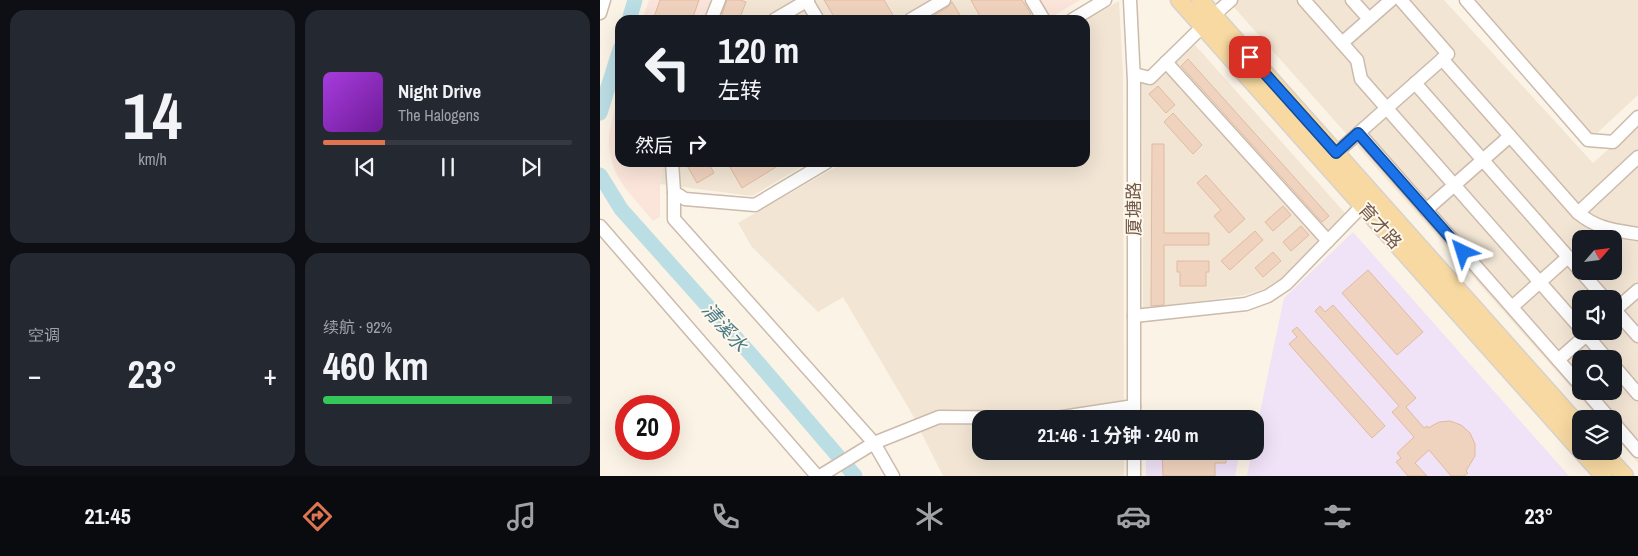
<!DOCTYPE html>
<html lang="zh">
<meta charset="utf-8">
<style>
:root{--surface:#171b24;--page:#242831;--text:#f1f3f6;--muted:#9ea1a6;--line:#363941;--accent:#df7550}
body{margin:0;font-family:"Archivo Narrow","Noto Sans SC",sans-serif;background:var(--page);color:var(--text);height:100vh;display:flex;flex-direction:column;font-size:19px;white-space:nowrap}
*{box-sizing:border-box;margin:0}
p{font-size:16px;color:var(--muted)}
.icon{flex:none;width:28px;height:28px;fill:none;stroke:currentColor;stroke-width:2;stroke-linecap:round;stroke-linejoin:round}
.map{position:relative;flex:1;overflow:hidden}
.side{display:flex;flex-direction:column;gap:10px;padding:10px;background:#0d0f14;width:600px}
.side>*{flex:none}
.banner{position:absolute;left:15px;top:15px;width:475px;height:152px;border-radius:15px;box-shadow:0 5px 20px #0002;background:#171b24;color:var(--text);overflow:hidden}
.needle{width:32px;rotate:62deg}
.buttons{position:absolute;left:972px;top:230px;display:grid;gap:10px}
.buttons a{display:grid;place-items:center;width:50px;height:50px;border-radius:10px;background:var(--surface);box-shadow:0 5px 20px #0002;font-size:25px}
.speed{position:absolute;left:15px;top:395px;display:flex;gap:10px;font-size:25px;font-weight:700;text-align:center}
.speed>*{display:grid;place-content:center;width:65px;height:65px;border-radius:50%;background:var(--surface);box-shadow:0 5px 20px #0002;line-height:1}
.speed .limit{border:8px solid #d22;background:#fff;color:#111}
.pin{position:absolute;display:grid;place-items:center;width:42px;height:42px;color:#fff;margin:-21px;border-radius:10px;box-shadow:0 2px 8px #0006}
.me{position:absolute;width:55px;margin:-28px;rotate:319deg;stroke-linejoin:round;filter:drop-shadow(0 0 4px #0008)}
.turn{display:flex;align-items:center;gap:18px;height:105px;padding:0 20px;font-size:22px}
.turn .icon{width:65px;height:65px;stroke-width:2.5}
.turn b{display:block;font-size:35px;line-height:42px}
.then{display:flex;align-items:center;height:48px;padding:0 20px;background:#0003;gap:10px;font-size:19px}
.big{font-size:38px;font-weight:700;line-height:1.1}
.side .widget{flex:1;display:flex;flex-direction:column;justify-content:center;gap:8px;min-width:0;padding:0 18px;border-radius:15px;background:var(--page)}
.side .dial{align-items:center;gap:0}
.dial b{font-size:65px;line-height:1}
.song{display:flex;align-items:center;gap:15px}
.cover{width:60px;height:60px;border-radius:8px;background:linear-gradient(135deg,hsl(280 70% 55%),hsl(280 70% 35%))}
.played{height:5px;border-radius:2px;background:linear-gradient(90deg,var(--accent) 25%,var(--line) 25%)}
.keys{display:flex;justify-content:space-around;direction:ltr}
.heat{display:flex;justify-content:space-between;align-items:center;font-size:28px;direction:ltr}
.charge{height:8px;border-radius:4px;background:linear-gradient(90deg,#34c759 92%,var(--line) 0)}
.side .tiles{flex:1;display:grid;gap:10px;grid-template-columns:repeat(2,1fr)}
.trip{position:absolute;left:372px;top:410px;width:292px;height:50px;border-radius:15px;background:var(--surface);box-shadow:0 5px 20px #0002;font-weight:700;line-height:50px;text-align:center}
.dock{display:flex;height:80px;justify-content:space-around;align-items:center;background:#090b0e;color:var(--muted)}
.dock .icon{width:35px;height:35px}
.dock .active{color:var(--accent)}
.dock b{font-size:22px;color:var(--text)}
main{display:flex;flex:1;min-height:0}
.map>svg:first-child{display:block}
.residential{fill:#f2e5d4;fill-rule:evenodd}
.commercial{fill:#fbe5da}
.education{fill:#f0e2f7}
.lines{fill:none;stroke-linecap:round;stroke-linejoin:round}
.river{stroke:#bbdde4;stroke-width:15}
.building{fill:#efd3be;stroke:#e1baa0}
.minor-casing{stroke:#ccbbac;stroke-width:15}
.major-casing{stroke:#d8d1cd;stroke-width:19}
.minor{stroke:#fff;stroke-width:12}
.major{stroke:#f7d9a1;stroke-width:16}
.route-casing{stroke:#114b97;stroke-width:12}
.route{stroke:#1a73e8;stroke-width:9}
.labels{text-anchor:middle;stroke-width:4;stroke-linejoin:round;paint-order:stroke}
.street-label{font-size:18px;fill:#735b4c;stroke:#fef7ec}
.water-label{font-size:19px;font-style:italic;fill:#477985;stroke:#fef7ec}
</style>
<main>
<section class="side">
<div class="tiles">
<div class="widget dial"><b>14</b><p>km/h</p></div>
<div class="widget">
<div class="song"><i class="cover"></i><div><b>Night Drive</b><p>The Halogens</p></div></div>
<div class="played"></div>
<div class="keys"><svg class="icon" aria-label="previous" viewBox="0 0 24 24"><path d="M18 5L8 12l10 7zM5 5v14"/></svg><svg class="icon" aria-label="pause" viewBox="0 0 24 24"><path d="M8 5v14M16 5v14"/></svg><svg class="icon" aria-label="next" viewBox="0 0 24 24"><path d="M6 5l10 7-10 7zM19 5v14"/></svg></div>
</div>
<div class="widget"><p>空调</p>
<div class="heat"><a>−</a><b class="big">23°</b><a>+</a></div>
</div>
<div class="widget"><p>续航 · 92%</p><b class="big">460 km</b><div class="charge"></div></div>
</div>
</section>
<div class="map">
<svg width="1038" height="476" viewBox="0 0 1038 476">
<rect width="100%" height="100%" fill="#fbf3e5"/>
<g class="residential">
<polygon points="112,0 429,0 441,20 104,20"/>
<path d="M638,0H844L993,163L1038,123V463L1014,436V419H999L632,5ZM981,239H1014V271H981ZM981,299H1014V331H981ZM981,359H1014V391H981Z"/>
<polygon points="873,0 1038,0 1038,95 994,136"/>
<polygon points="519,1 523,74 524,419 381,419 381,451 524,451 524,476 343,476 311,412 243,297 218,312 152,247 138,223 243,163 485,162 485,21"/>
<polygon points="595,45 745,213 682,278 664,289 645,295 543,309 542,83 550,86"/>
<polygon points="63,163 208,163 152,196 60,184"/>
</g>
<g class="commercial">
<polygon points="49,0 112,0 104,20 42,20"/>
<polygon points="439,0 480,0 450,18"/>
<polygon points="20,89 20,162 63,163 60,184 60,217 53,221 25,188 17,175 12,162 9,148 9,134"/>
</g>
<g class="education">
<polygon points="753,232 969,476 647,476 652,451 656,451 656,431 684,298"/>
<polygon points="546,451 640,451 635,476 546,476"/>
</g>
<g class="lines">
<g class="river">
<polyline points="29,20 35,0"/>
<polyline points="0,113 20,49"/>
<polyline points="0,175 21,209 154,358 255,476"/>
</g>
</g>
<g class="building">
<polygon points="60,0 99,0 92,20 53,20"/>
<polygon points="127,0 140,0 146,2 139,20 120,20"/>
<polygon points="224,0 284,0 294,17 288,20 236,20"/>
<polygon points="371,0 422,0 431,14 422,20 382,20"/>
<polygon points="352,2 363,20 326,20 348,7"/>
<polygon points="588,59 729,216 722,222 581,66"/>
<polygon points="558,86 575,105 566,113 549,94"/>
<polygon points="573,113 602,145 593,154 564,122"/>
<polygon points="552,144 564,144 564,233 609,233 609,245 564,245 564,305 551,306"/>
<polygon points="85,162 108,162 114,173 97,183"/>
<polygon points="127,162 184,162 142,188"/>
<polygon points="606,175 645,219 629,233 614,216 621,210 597,183"/>
<polygon points="683,206 691,215 673,231 665,222"/>
<polygon points="701,226 709,235 691,251 683,242"/>
<polygon points="655,231 663,240 630,270 621,261"/>
<polygon points="673,252 681,261 663,277 655,268"/>
<polygon points="577,261 609,261 609,272 606,272 606,286 580,286 580,272 577,272"/>
<polygon points="768,270 823,332 797,355 742,293"/>
<polygon points="733,305 816,398 806,407 824,428 827,426 828,428 839,422 850,421 861,425 870,433 875,444 875,456 866,471 868,473 864,476 851,476 829,450 815,463 827,476 808,476 796,462 801,458 797,453 814,437 792,412 799,406 715,311 720,306 725,312"/>
<polygon points="697,327 785,426 772,438 689,344 697,337 692,331"/>
<polygon points="562,451 626,451 626,463 615,463 615,476 563,476"/>
</g>
<g class="lines">
<defs>
<g id="minor">
<polyline points="206,0 218,20"/>
<polyline points="432,0 444,20"/>
<polyline points="530,0 534,81 534,419"/>
<polyline points="704,0 757,60 761,79 981,329"/>
<polyline points="752,0 769,19"/>
<polyline points="866,0 988,140 1013,142 1038,117"/>
<polyline points="0,13 4,0"/>
<polyline points="614,15 631,0"/>
<polyline points="111,20 119,0"/>
<polyline points="174,20 208,0"/>
<polyline points="310,20 344,0"/>
<polyline points="472,20 505,0"/>
<polyline points="742,43 791,0"/>
<path d="M842,59L978,213C998,229 1013,230 1038,234"/>
<polyline points="566,62 728,241"/>
<polyline points="534,74 550,78 602,27"/>
<polyline points="815,83 1005,299"/>
<polyline points="759,133 981,386"/>
<polyline points="736,153 848,54 801,0"/>
<polyline points="72,162 74,192 85,199 155,205 227,162"/>
<polyline points="74,192 74,219 274,443 293,476"/>
<polyline points="826,210 910,136"/>
<polyline points="978,213 1038,157"/>
<polyline points="0,226 217,476"/>
<polyline points="912,307 968,257"/>
<polyline points="1014,309 1038,336"/>
<polyline points="1014,311 1038,290"/>
<polyline points="534,316 646,304 668,296 686,284 762,206"/>
<polyline points="983,331 1007,359"/>
<polyline points="958,360 991,331"/>
<polyline points="1014,366 1038,394"/>
<polyline points="986,391 1010,419"/>
<polyline points="1014,423 1038,451"/>
<polyline points="534,451 534,476"/>
<polyline points="220,476 274,443 339,417 456,418 534,406"/>
</g>
<g id="major">
<polyline points="579,0 981,451"/>
<polyline points="600,0 981,428"/>
<polyline points="981,451 1004,476"/>
<polyline points="1002,451 1025,476"/>
</g>
</defs>
<use href="#minor" class="minor-casing"/>
<use href="#major" class="major-casing"/>
<use href="#minor" class="minor"/>
<use href="#major" class="major"/>
</g>
<g class="lines">
<defs>
<polyline id="route" points="650,57 736,153 758,133 863,252"/>
</defs>
<use href="#route" class="route-casing"/>
<use href="#route" class="route"/>
</g>
<g class="labels">
<g class="street-label">
<text transform="translate(534 209) rotate(-90)" y="6">厦塘路</text>
<text transform="translate(780 226) rotate(48)" y="6">育才路</text>
</g>
<g class="water-label">
<text transform="translate(125 327) rotate(49)" y="7">清溪水</text>
</g>
</g>
</svg>
<div class="buttons">
<a><svg class="needle" viewBox="-14 -14 28 28"><path d="M0-13l5 13h-10z" fill="#e53935"/><path d="M0 13l5-13h-10z" fill="#9ea1a6"/></svg></a>
<a><svg class="icon" aria-label="sound" viewBox="0 0 24 24"><path d="M4 9h4l5-4v14l-5-4H4zM17 9q2 3 0 6"/></svg></a>
<a><svg class="icon" aria-label="search" viewBox="0 0 24 24"><circle cx="10" cy="10" r="6"/><path d="M15 15l6 6"/></svg></a>
<a><svg class="icon" aria-label="layers" viewBox="0 0 24 24"><path d="M12 4l9 5-9 5-9-5zM3 14l9 5 9-5"/></svg></a>
</div>
<div class="speed"><div class="limit">20</div></div>
<div class="pin" style="left:650px;top:57px;background:#d93025"><svg class="icon" aria-label="arrive" viewBox="0 0 24 24"><path d="M6 21V4h12l-3 4 3 4H6"/></svg></div>
<svg class="me" style="left:863px;top:252px" viewBox="-20 -20 40 40"><path d="M0-17L14 15 0 8-14 15z" fill="#1a73e8" stroke="#fff" stroke-width="4"/></svg>
<div class="trip">21:46 · 1 分钟 · 240 m</div>
<div class="banner">
<div class="turn"><svg class="icon" aria-label="left" viewBox="0 0 24 24"><path d="M17 20v-9H6M10 6l-5 5 5 5"/></svg><div><b>120 m</b>左转</div></div>
<div class="then">然后<svg class="icon" aria-label="right" viewBox="0 0 24 24"><path d="M7 20v-9h11M14 6l5 5-5 5"/></svg></div>
</div>
</div>
</main>
<nav class="dock">
<b>21:45</b>
<svg class="icon active" aria-label="directions" viewBox="0 0 24 24"><path d="M12 3l9 9-9 9-9-9zM9 14v-3h6M13 9l2 2-2 2"/></svg>
<svg class="icon" aria-label="music" viewBox="0 0 24 24"><path d="M9 18V5l10-2v13"/><circle cx="6" cy="18" r="3"/><circle cx="16" cy="16" r="3"/></svg>
<svg class="icon" aria-label="phone" viewBox="0 0 24 24"><path d="M5 4h4l2 5-3 2q2 4 5 5l2-3 5 2v4C11 20 4 13 5 4z"/></svg>
<svg class="icon" aria-label="climate" viewBox="0 0 24 24"><path d="M12 3v18M4 7l16 10M4 17L20 7"/></svg>
<svg class="icon" aria-label="car" viewBox="0 0 24 24"><path d="M5 17H2v-5l4-1 3-4h7l3 4 3 1v5h-3M9 17h6M6 11h13"/><circle cx="7" cy="17" r="2"/><circle cx="17" cy="17" r="2"/></svg>
<svg class="icon" aria-label="filters" viewBox="0 0 24 24"><path d="M4 7h16M4 17h16"/><circle cx="9" cy="7" r="2"/><circle cx="15" cy="17" r="2"/></svg>
<b>23°</b>
</nav>
